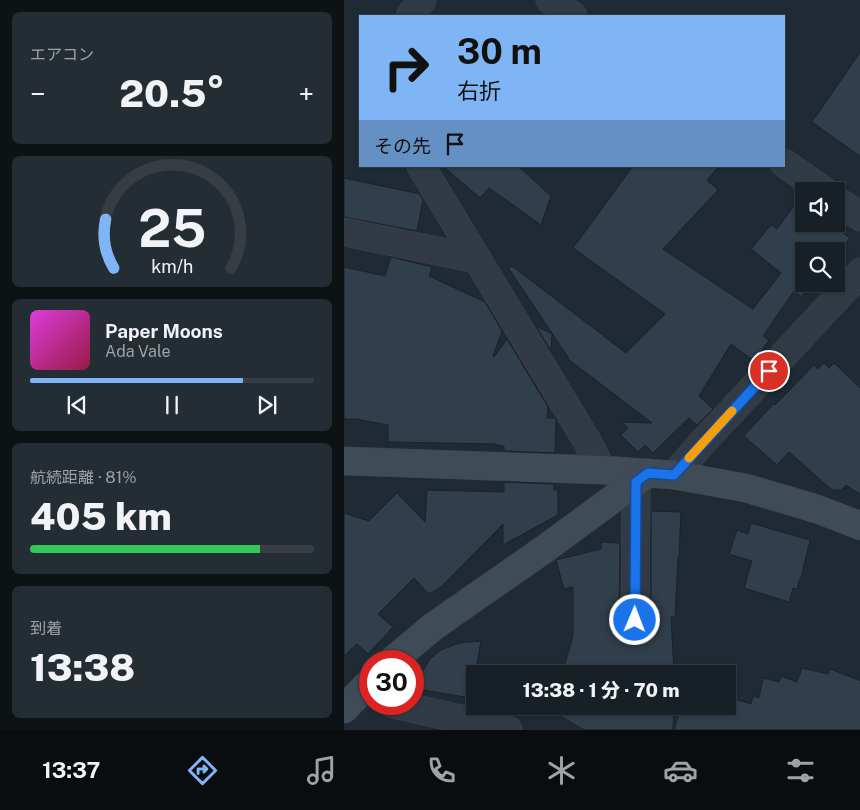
<!DOCTYPE html>
<html lang="ja">
<meta charset="utf-8">
<style>
:root{--surface:#172027;--page:#242d33;--text:#f1f3f6;--muted:#9ea3a7;--line:#363e44;--accent:#7fb5f4}
body{margin:0;font-family:"Public Sans","Noto Sans JP",sans-serif;background:var(--page);color:var(--text);height:100vh;display:flex;flex-direction:column;font-size:19px;white-space:nowrap}
*{box-sizing:border-box;margin:0}
p{font-size:16px;color:var(--muted)}
.icon{flex:none;width:28px;height:28px;fill:none;stroke:currentColor;stroke-width:2;stroke-linecap:round;stroke-linejoin:round}
.map{position:relative;flex:1;overflow:hidden}
.panel{display:flex;flex-direction:column;gap:12px;padding:12px;background:#0d1215;width:344px}
.panel>*{flex:none}
.top-card{position:absolute;left:15px;top:15px;width:426px;height:152px;border-radius:0px;box-shadow:0 1px 4px #0004,0 0 0 1px var(--line);background:#7fb5f4;color:#111;overflow:hidden}
.tools{position:absolute;left:451px;top:182px;display:grid;gap:10px}
.tools a{display:grid;place-items:center;width:50px;height:50px;border-radius:0px;background:var(--surface);box-shadow:0 1px 4px #0004,0 0 0 1px var(--line);font-size:25px}
.speed{position:absolute;left:15px;top:650px;display:flex;gap:10px;font-size:25px;font-weight:700;text-align:center}
.speed>*{display:grid;place-content:center;width:65px;height:65px;border-radius:50%;background:var(--surface);box-shadow:0 1px 4px #0004,0 0 0 1px var(--line);line-height:1}
.speed .limit{border:8px solid #d22;background:#fff;color:#111}
.pin{position:absolute;display:grid;place-items:center;width:42px;height:42px;color:#fff;margin:-21px;border:2px solid #fff;border-radius:50%;box-shadow:0 1px 5px #0007}
.me{position:absolute;width:55px;margin:-28px;rotate:1deg;stroke-linejoin:round;filter:drop-shadow(0 0 4px #0008)}
.turn{display:flex;align-items:center;gap:18px;height:105px;padding:0 15px;font-size:22px}
.turn .icon{width:65px;height:65px;stroke-width:2.5}
.turn b{display:block;font-size:35px;line-height:42px}
.then{display:flex;align-items:center;height:48px;padding:0 15px;background:#0003;gap:10px;font-size:19px}
.big{font-size:38px;font-weight:800;line-height:1.1}
.panel .widget{flex:1;display:flex;flex-direction:column;justify-content:center;gap:8px;min-width:0;padding:0 18px;border-radius:8px;background:var(--page)}
.panel .dial{align-items:center;gap:0}
.dial svg{height:130px;overflow:visible;fill:none;stroke:var(--line);stroke-width:7;stroke-linecap:round;text-anchor:middle}
.dial text{fill:var(--text);stroke:none}
.song{display:flex;align-items:center;gap:15px}
.cover{width:60px;height:60px;border-radius:8px;background:linear-gradient(135deg,hsl(300 70% 55%),hsl(340 70% 35%))}
.played{height:5px;border-radius:2px;background:linear-gradient(90deg,var(--accent) 75%,var(--line) 75%)}
.keys{display:flex;justify-content:space-around;direction:ltr}
.heat{display:flex;justify-content:space-between;align-items:center;font-size:28px;direction:ltr}
.charge{height:8px;border-radius:4px;background:linear-gradient(90deg,#34c759 81%,var(--line) 0)}
.trip{position:absolute;left:122px;top:665px;width:270px;height:50px;border-radius:0px;background:var(--surface);box-shadow:0 1px 4px #0004,0 0 0 1px var(--line);font-weight:800;line-height:50px;text-align:center}
.menu{display:flex;height:80px;justify-content:space-around;align-items:center;background:#090d10;color:var(--muted)}
.menu .icon{width:35px;height:35px}
.menu .active{color:var(--accent)}
.menu b{font-size:22px;color:var(--text)}
main{display:flex;flex:1;min-height:0}
.map>svg:first-child{display:block}
.building{fill:#313e4b;stroke:#1a222b}
.lines{fill:none;stroke-linecap:round;stroke-linejoin:round}
.street-casing{stroke:#3c444e;stroke-width:29}
.secondary-casing{stroke:#3c444e;stroke-width:29}
.street{stroke:#323b45;stroke-width:28}
.secondary{stroke:#404b58;stroke-width:28}
.route-casing{stroke:#114b97;stroke-width:12}
.route{stroke:#1a73e8;stroke-width:9}
.slow{stroke:#f59e0b;stroke-width:9}
</style>
<main>
<section class="panel">
<div class="widget"><p>エアコン</p>
<div class="heat"><a>−</a><b class="big">20.5°</b><a>+</a></div>
</div>
<div class="widget dial"><svg viewBox="0 0 100 80">
<path d="M14 69A42 42 0 1 1 86 69"/>
<path d="M14 69A42 42 0 0 1 9 39" stroke="#7fb5f4"/>
<text x="50" y="56" font-size="32" font-weight="700">25</text>
<text x="50" y="72" font-size="11">km/h</text>
</svg></div>
<div class="widget">
<div class="song"><i class="cover"></i><div><b>Paper Moons</b><p>Ada Vale</p></div></div>
<div class="played"></div>
<div class="keys"><svg class="icon" aria-label="previous" viewBox="0 0 24 24"><path d="M18 5L8 12l10 7zM5 5v14"/></svg><svg class="icon" aria-label="pause" viewBox="0 0 24 24"><path d="M8 5v14M16 5v14"/></svg><svg class="icon" aria-label="next" viewBox="0 0 24 24"><path d="M6 5l10 7-10 7zM19 5v14"/></svg></div>
</div>
<div class="widget"><p>航続距離 · 81%</p><b class="big">405 km</b><div class="charge"></div></div>
<div class="widget"><p>到着</p><b class="big">13:38</b></div>
</section>
<div class="map">
<svg width="517" height="730" viewBox="0 0 517 730">
<rect width="100%" height="100%" fill="#1f2a34"/>
<g class="building">
<polygon points="517,51 517,157 468,122"/>
<polygon points="99,166 174,166 207,196 197,225 145,188 136,198"/>
<polygon points="289,166 375,166 363,180 374,190 319,249 409,309 437,273 407,249 427,225 433,229 458,195 460,196 460,224 486,224 506,238 492,256 492,251 460,251 460,284 470,284 463,293 461,292 457,297 450,291 419,336 425,340 410,361 387,344 355,396 369,409 353,425 345,418 309,453 301,445 294,452 277,435 284,428 278,422 308,423 224,359 224,357 165,269 168,266 282,353 321,314 229,248"/>
<polygon points="0,178 76,194 79,200 73,231 0,217"/>
<polygon points="47,257 88,267 85,276 141,302 158,331 149,356 150,357 163,339 204,407 203,418 211,418 212,420 211,453 160,451 160,446 152,445 152,444 44,442 44,425 12,419 0,419 0,267 41,276"/>
<polygon points="192,326 208,334 207,351"/>
<polygon points="480,363 485,368 490,363 517,389 517,495 502,485 497,490 488,490 445,452 433,465 400,436 430,403 431,405 470,365 474,369"/>
<polygon points="160,482 210,484 210,490 214,490 214,515 159,545 159,524 97,587 85,594 70,578 34,614 49,627 24,654 13,644 0,656 0,513 25,521 53,493 81,522 83,490 160,492"/>
<polygon points="307,511 337,512 335,558 334,558 331,617 327,617 330,674 218,674 229,636 229,587 220,589 212,560 257,549 257,542 276,543 275,620 277,627 283,633 290,636 298,634 304,628 307,620"/>
<polygon points="407,523 466,540 457,578 456,578 453,589 449,588 445,602 400,588 408,561 385,554 393,530 404,534"/>
<polygon points="137,641 127,698 73,689 78,672 86,659 97,650 115,643"/>
<polygon points="458,668 484,674 486,669 517,681 517,730 330,730 337,706 384,706 384,697 407,704 409,696 415,698 419,678 435,682 437,676 453,682"/>
<polygon points="209,706 330,706 329,730 240,730 208,711"/>
</g>
<g class="lines">
<defs>
<g id="street">
<polyline points="206,0 229,16"/>
<polyline points="66,16 78,0"/>
<polyline points="440,163 480,191"/>
<polyline points="77,166 243,441 258,470"/>
<polyline points="492,200 517,217"/>
<polyline points="0,232 133,259"/>
<polyline points="330,475 359,442 517,272"/>
<polyline points="291,620 292,482"/>
<polyline points="50,704 164,730"/>
</g>
<g id="secondary">
<polyline points="0,461 258,470 330,475 402,488 473,509 517,526"/>
<polyline points="48,661 90,626 202,548 304,473"/>
<polyline points="0,709 26,682"/>
</g>
</defs>
<use href="#street" class="street-casing"/>
<use href="#secondary" class="secondary-casing"/>
<use href="#street" class="street"/>
<use href="#secondary" class="secondary"/>
</g>
<g class="lines">
<defs>
<polyline id="route" points="291,620 292,482 304,473 330,475 425,371"/>
</defs>
<use href="#route" class="route-casing"/>
<use href="#route" class="route"/>
<polyline class="slow" points="345,458 388,411"/>
</g>
</svg>
<div class="tools">
<a><svg class="icon" aria-label="sound" viewBox="0 0 24 24"><path d="M4 9h4l5-4v14l-5-4H4zM17 9q2 3 0 6"/></svg></a>
<a><svg class="icon" aria-label="search" viewBox="0 0 24 24"><circle cx="10" cy="10" r="6"/><path d="M15 15l6 6"/></svg></a>
</div>
<div class="speed"><div class="limit">30</div></div>
<div class="pin" style="left:425px;top:371px;background:#d93025"><svg class="icon" aria-label="arrive" viewBox="0 0 24 24"><path d="M6 21V4h12l-3 4 3 4H6"/></svg></div>
<svg class="me" style="left:291px;top:620px" viewBox="-20 -20 40 40"><circle r="17" fill="#1a73e8" stroke="#fff" stroke-width="3"/><path d="M0-11L8 9 0 5-8 9z" fill="#fff"/></svg>
<div class="trip">13:38 · 1 分 · 70 m</div>
<div class="top-card">
<div class="turn"><svg class="icon" aria-label="right" viewBox="0 0 24 24"><path d="M7 20v-9h11M14 6l5 5-5 5"/></svg><div><b>30 m</b>右折</div></div>
<div class="then">その先<svg class="icon" aria-label="arrive" viewBox="0 0 24 24"><path d="M6 21V4h12l-3 4 3 4H6"/></svg></div>
</div>
</div>
</main>
<nav class="menu">
<b>13:37</b>
<svg class="icon active" aria-label="directions" viewBox="0 0 24 24"><path d="M12 3l9 9-9 9-9-9zM9 14v-3h6M13 9l2 2-2 2"/></svg>
<svg class="icon" aria-label="music" viewBox="0 0 24 24"><path d="M9 18V5l10-2v13"/><circle cx="6" cy="18" r="3"/><circle cx="16" cy="16" r="3"/></svg>
<svg class="icon" aria-label="phone" viewBox="0 0 24 24"><path d="M5 4h4l2 5-3 2q2 4 5 5l2-3 5 2v4C11 20 4 13 5 4z"/></svg>
<svg class="icon" aria-label="climate" viewBox="0 0 24 24"><path d="M12 3v18M4 7l16 10M4 17L20 7"/></svg>
<svg class="icon" aria-label="car" viewBox="0 0 24 24"><path d="M5 17H2v-5l4-1 3-4h7l3 4 3 1v5h-3M9 17h6M6 11h13"/><circle cx="7" cy="17" r="2"/><circle cx="17" cy="17" r="2"/></svg>
<svg class="icon" aria-label="filters" viewBox="0 0 24 24"><path d="M4 7h16M4 17h16"/><circle cx="9" cy="7" r="2"/><circle cx="15" cy="17" r="2"/></svg>
</nav>
